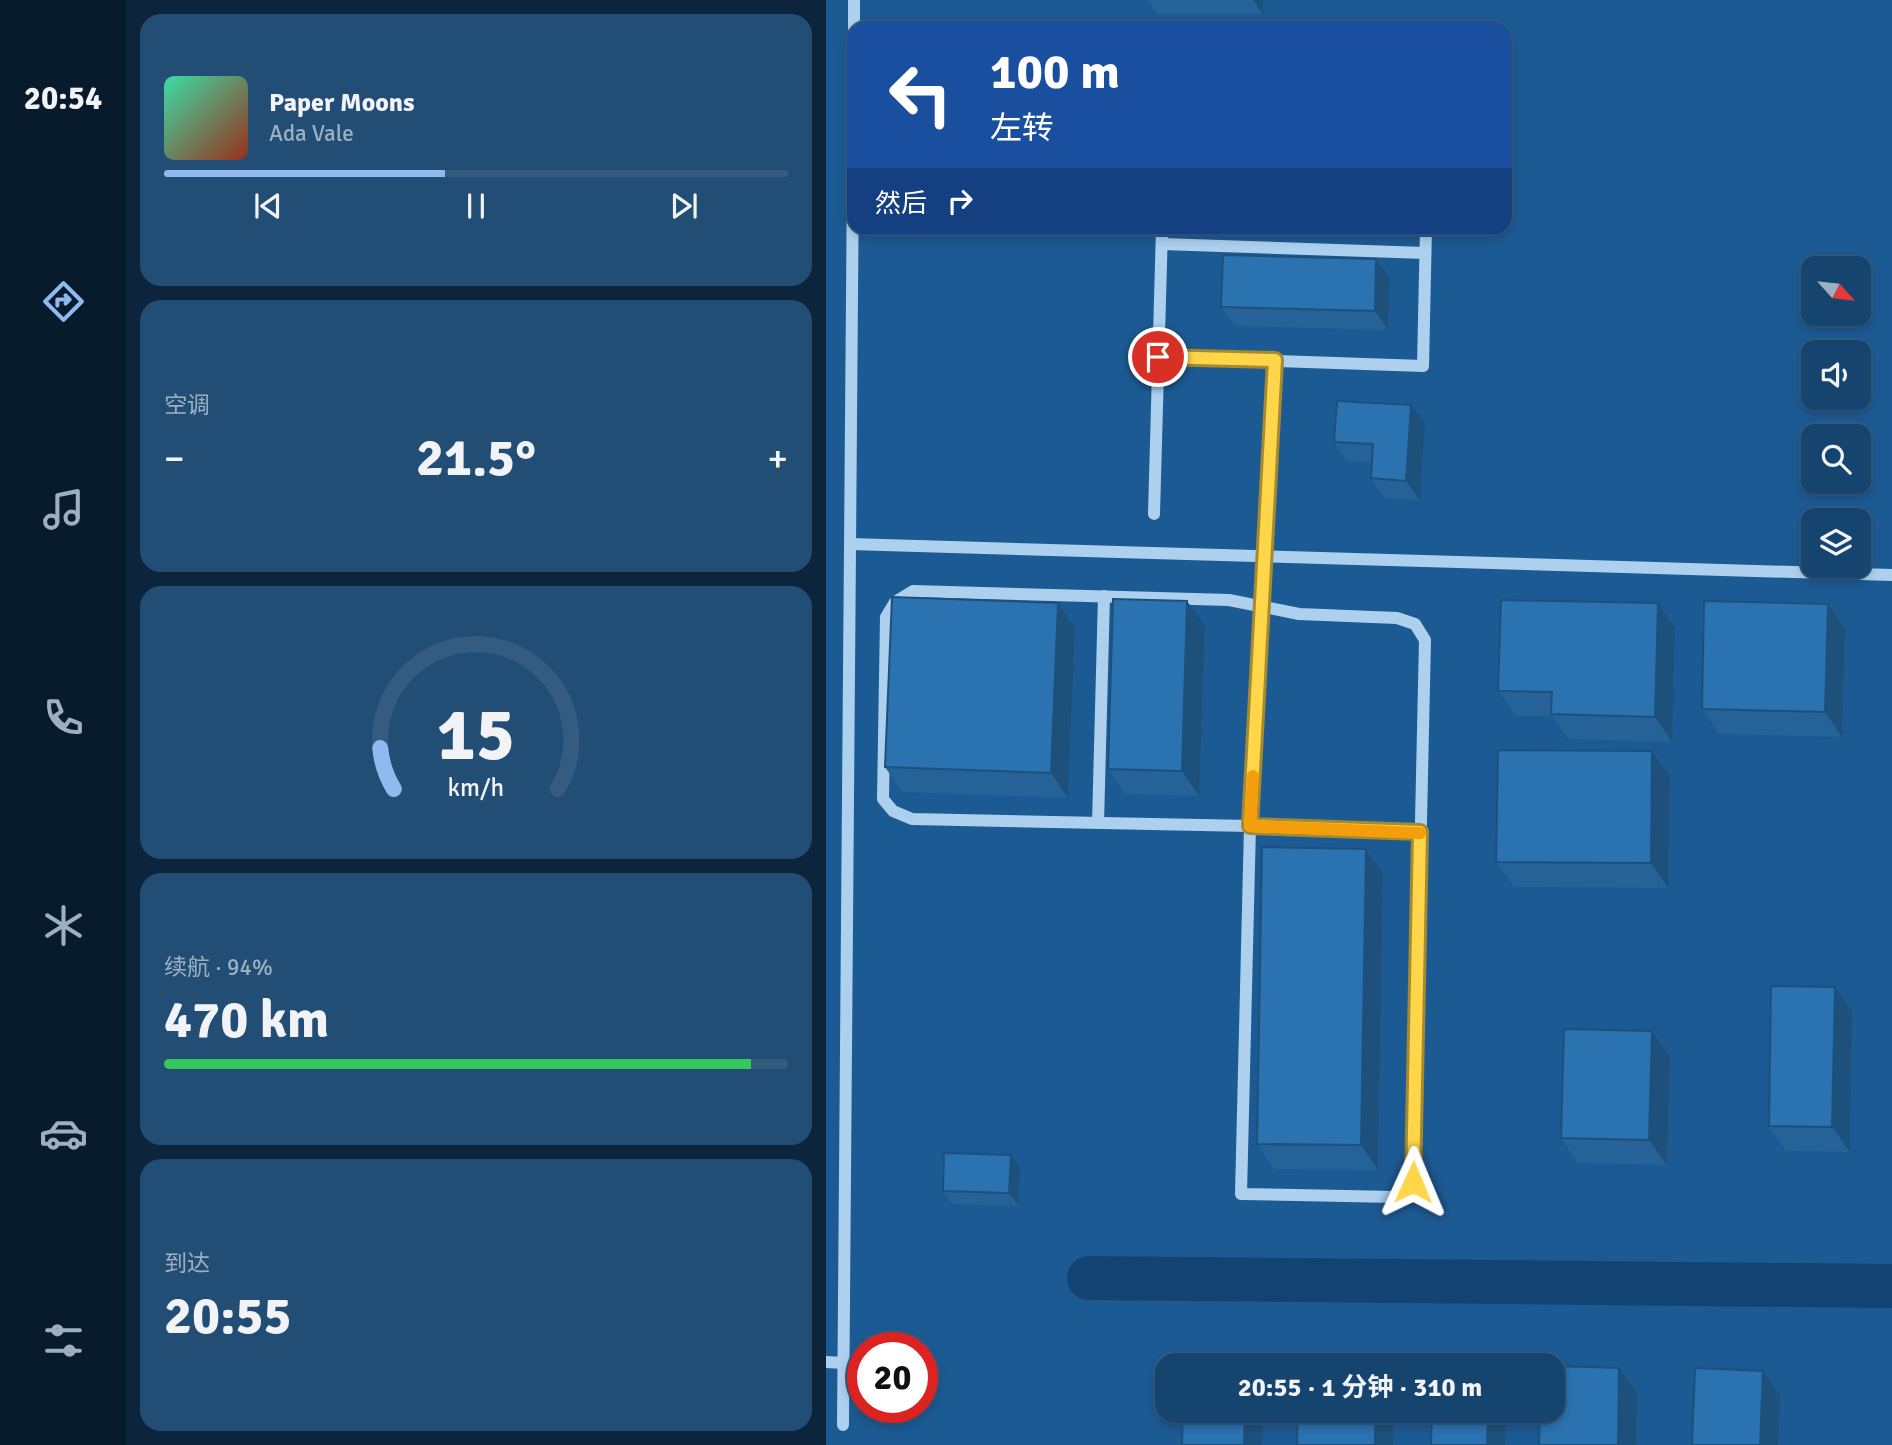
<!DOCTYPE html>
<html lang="zh">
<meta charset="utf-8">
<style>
:root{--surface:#15446e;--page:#224e76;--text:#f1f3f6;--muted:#9db0c2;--line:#345c81;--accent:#90b9f0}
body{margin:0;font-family:Signika,"Noto Sans SC",sans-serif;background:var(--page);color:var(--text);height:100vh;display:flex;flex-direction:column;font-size:26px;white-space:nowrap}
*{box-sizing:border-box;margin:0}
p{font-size:23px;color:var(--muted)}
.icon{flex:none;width:38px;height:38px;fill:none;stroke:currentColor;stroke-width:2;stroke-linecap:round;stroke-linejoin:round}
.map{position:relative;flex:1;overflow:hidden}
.side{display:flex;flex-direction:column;gap:14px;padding:14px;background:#0c253c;width:700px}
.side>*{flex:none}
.top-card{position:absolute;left:21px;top:21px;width:665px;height:214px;border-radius:21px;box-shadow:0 4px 10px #0003,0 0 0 2px var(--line);background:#1a4fa0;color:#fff;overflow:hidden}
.needle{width:46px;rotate:117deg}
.fabs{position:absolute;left:975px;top:256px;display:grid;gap:14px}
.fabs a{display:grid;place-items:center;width:70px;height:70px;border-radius:14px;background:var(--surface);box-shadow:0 4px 10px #0003,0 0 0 2px var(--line);font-size:35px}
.speed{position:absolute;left:21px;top:1332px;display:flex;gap:14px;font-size:35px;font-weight:700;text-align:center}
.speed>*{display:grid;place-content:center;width:91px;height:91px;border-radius:50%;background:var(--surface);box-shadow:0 4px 10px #0003,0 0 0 2px var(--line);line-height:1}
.speed .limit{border:10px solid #d22;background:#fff;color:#111}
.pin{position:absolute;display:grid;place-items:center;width:60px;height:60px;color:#fff;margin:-30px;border:4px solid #fff;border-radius:50%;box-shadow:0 2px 7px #0007}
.me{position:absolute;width:77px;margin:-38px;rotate:1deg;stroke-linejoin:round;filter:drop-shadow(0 0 5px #0008)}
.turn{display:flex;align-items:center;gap:24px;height:147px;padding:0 28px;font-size:32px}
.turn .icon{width:91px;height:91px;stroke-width:2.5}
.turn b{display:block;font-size:49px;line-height:60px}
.then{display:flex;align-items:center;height:66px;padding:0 28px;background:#0003;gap:14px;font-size:26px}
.big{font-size:52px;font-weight:700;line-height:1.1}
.side .widget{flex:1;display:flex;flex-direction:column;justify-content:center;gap:10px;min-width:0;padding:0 24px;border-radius:21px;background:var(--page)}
.side .dial{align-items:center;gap:0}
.dial svg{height:182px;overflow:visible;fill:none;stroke:var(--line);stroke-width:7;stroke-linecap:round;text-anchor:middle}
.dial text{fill:var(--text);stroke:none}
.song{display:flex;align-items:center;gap:21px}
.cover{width:84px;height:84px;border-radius:10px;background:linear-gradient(135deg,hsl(160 70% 55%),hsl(10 70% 35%))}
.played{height:7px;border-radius:4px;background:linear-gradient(90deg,var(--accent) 45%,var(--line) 45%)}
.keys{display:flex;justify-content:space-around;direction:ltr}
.heat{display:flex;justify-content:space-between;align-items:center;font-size:38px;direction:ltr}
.charge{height:10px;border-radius:5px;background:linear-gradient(90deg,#34c759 94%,var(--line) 0)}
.trip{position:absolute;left:329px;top:1353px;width:410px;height:70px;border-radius:21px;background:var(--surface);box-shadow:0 4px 10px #0003,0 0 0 2px var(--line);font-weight:700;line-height:70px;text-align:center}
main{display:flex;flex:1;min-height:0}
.tabs{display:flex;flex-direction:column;width:126px;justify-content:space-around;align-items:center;background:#081b2c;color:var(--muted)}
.tabs .icon{width:49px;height:49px}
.tabs .on{color:var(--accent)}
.tabs b{font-size:32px;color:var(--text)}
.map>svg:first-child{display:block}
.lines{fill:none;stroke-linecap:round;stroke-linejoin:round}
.river{stroke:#134371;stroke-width:44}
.minor{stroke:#add0ef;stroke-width:12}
.wall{fill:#256298}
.shaded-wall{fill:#1e507c}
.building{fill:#2b72b1;stroke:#1e507c;stroke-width:2}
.route-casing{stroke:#a68a30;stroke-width:18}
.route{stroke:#ffd54a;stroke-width:12}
.slow{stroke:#f59e0b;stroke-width:12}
</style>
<main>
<nav class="tabs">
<b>20:54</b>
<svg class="icon on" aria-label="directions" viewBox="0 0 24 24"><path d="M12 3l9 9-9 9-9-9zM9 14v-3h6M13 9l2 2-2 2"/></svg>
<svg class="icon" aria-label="music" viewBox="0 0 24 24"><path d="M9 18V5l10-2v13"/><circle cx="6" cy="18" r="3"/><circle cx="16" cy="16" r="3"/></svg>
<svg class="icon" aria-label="phone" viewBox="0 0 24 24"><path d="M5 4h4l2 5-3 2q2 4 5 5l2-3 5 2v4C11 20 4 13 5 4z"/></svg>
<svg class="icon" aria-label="climate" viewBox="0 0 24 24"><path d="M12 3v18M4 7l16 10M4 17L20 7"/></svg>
<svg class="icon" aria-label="car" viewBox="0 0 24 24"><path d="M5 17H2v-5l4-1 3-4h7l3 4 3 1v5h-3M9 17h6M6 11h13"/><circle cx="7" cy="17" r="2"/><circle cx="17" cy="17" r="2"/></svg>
<svg class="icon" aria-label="filters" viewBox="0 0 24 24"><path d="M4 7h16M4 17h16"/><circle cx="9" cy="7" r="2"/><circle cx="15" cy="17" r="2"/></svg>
</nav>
<section class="side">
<div class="widget">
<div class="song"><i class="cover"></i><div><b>Paper Moons</b><p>Ada Vale</p></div></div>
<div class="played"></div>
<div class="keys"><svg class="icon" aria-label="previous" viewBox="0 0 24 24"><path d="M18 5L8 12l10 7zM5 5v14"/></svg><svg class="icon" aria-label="pause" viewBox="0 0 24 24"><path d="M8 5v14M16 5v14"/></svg><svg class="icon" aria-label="next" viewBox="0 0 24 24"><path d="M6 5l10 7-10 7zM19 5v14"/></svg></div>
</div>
<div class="widget"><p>空调</p>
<div class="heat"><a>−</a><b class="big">21.5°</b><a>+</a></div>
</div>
<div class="widget dial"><svg viewBox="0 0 100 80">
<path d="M14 69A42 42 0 1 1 86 69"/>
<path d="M14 69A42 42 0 0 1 8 51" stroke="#90b9f0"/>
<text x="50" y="56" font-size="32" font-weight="700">15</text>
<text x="50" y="72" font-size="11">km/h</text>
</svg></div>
<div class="widget"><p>续航 · 94%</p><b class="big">470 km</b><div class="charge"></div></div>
<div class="widget"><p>到达</p><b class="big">20:55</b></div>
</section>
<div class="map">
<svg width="1066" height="1445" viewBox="0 0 1066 1445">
<rect width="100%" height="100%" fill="#1c5a93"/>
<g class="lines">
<polyline class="river" points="263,1278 1066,1286"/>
<g class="minor">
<polyline points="28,28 28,0"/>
<polyline points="336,244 599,253"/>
<polyline points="332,357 597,366 600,228"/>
<polyline points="449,360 424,826 415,1194 569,1197 587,1182 599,640 589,624 571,618 473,614 403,600 87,591 69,602 60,617 57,799 67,811 86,819 424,826 594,832"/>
<polyline points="328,514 336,228"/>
<polyline points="24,544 1066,575"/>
<polyline points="272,823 278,596"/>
<polyline points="0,1362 18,1363"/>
<polyline points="17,1425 28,45"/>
</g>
</g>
<g class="wall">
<polygon points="321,0 437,0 437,14 331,14"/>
<polygon points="564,278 562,330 409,326 395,307"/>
<polygon points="599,424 594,500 558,498 545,478 546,463 521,461 508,442"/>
<polygon points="232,603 249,628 242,798 76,792 59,767"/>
<polygon points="832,603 849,628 846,742 742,739 726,716 690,716 672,691"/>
<polygon points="1002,604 1019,629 1016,737 893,734 876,709"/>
<polygon points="379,626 373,796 299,794 282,769"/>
<polygon points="826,751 844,776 842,888 688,887 670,862"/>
<polygon points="540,849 557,874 552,1170 448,1169 431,1144"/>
<polygon points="1026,1012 1024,1152 960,1151 943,1126"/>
<polygon points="844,1056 841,1165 752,1163 735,1138"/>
<polygon points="194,1168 193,1206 126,1204 117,1191"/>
</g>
<g class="shaded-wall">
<polygon points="427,0 437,0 437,14"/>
<polygon points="550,259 564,278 562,330 549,311"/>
<polygon points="585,405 599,424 594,500 580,481"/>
<polygon points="361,601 379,626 373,796 356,771"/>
<polygon points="232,603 249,628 242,798 225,773"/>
<polygon points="832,603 849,628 846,742 829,717"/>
<polygon points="1002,604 1019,629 1016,737 999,712"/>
<polygon points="826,751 844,776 842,888 825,863"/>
<polygon points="540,849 557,874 552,1170 535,1145"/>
<polygon points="1009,987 1026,1012 1024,1152 1006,1127"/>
<polygon points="826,1031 844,1056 841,1165 823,1140"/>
<polygon points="185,1155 194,1168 193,1206 183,1193"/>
<polygon points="793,1368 811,1393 810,1445 792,1445"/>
<polygon points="937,1371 954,1396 952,1445 934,1445"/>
<polygon points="419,1410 437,1410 436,1445 418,1445"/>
<rect x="549" y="1410" width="18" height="35"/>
<polygon points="662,1410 680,1410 679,1445 661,1445"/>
</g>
<g class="building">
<polygon points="397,255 550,259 549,311 395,307"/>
<polygon points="511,401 585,405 580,481 545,478 547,444 508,442"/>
<polygon points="66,597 232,603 225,773 59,767"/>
<polygon points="287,599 361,601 356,771 282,769"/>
<polygon points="675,600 832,603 829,717 725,714 726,692 672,691"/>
<polygon points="878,601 1002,604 999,712 876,709"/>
<polygon points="672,750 826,751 825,863 670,862"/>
<polygon points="436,847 540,849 535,1145 431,1144"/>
<polygon points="945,986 1009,987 1006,1127 943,1126"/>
<polygon points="738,1029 826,1031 823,1140 735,1138"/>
<polygon points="118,1153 185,1155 183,1193 117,1191"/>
<polygon points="358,1359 420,1361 420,1365 358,1365"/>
<polygon points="472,1361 550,1362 550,1365 472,1365"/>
<polygon points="726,1366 793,1368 792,1445 713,1445 714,1410 726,1410"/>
<polygon points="869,1368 937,1371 934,1445 866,1445"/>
<polygon points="357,1410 419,1410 418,1445 356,1445"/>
<polygon points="472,1410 549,1410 549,1445 471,1445"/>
<polygon points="606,1410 662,1410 661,1445 605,1445"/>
</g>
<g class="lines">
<defs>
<polyline id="route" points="332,357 449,360 424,826 594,832 587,1182"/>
</defs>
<use href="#route" class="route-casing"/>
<use href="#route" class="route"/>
<polyline class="slow" points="427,776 424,826 594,833"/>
</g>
</svg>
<div class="fabs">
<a><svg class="needle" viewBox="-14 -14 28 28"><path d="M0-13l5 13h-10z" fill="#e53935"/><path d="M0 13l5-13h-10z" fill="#9db0c2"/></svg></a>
<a><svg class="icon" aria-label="sound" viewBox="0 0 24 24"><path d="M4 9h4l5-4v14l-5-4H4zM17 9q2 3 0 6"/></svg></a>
<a><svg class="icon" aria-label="search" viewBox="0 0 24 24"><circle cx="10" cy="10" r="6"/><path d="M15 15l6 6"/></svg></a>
<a><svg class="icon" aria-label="layers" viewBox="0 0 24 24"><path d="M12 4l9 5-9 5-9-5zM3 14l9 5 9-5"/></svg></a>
</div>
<div class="speed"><div class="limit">20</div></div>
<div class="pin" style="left:332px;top:357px;background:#d93025"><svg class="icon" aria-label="arrive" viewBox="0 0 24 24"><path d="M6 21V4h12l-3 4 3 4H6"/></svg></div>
<svg class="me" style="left:587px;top:1182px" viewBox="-20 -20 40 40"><path d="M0-17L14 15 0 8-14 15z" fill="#ffd54a" stroke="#fff" stroke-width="4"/></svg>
<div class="trip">20:55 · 1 分钟 · 310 m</div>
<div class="top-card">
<div class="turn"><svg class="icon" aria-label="left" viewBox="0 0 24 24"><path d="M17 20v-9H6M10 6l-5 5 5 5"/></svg><div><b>100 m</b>左转</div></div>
<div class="then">然后<svg class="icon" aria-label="right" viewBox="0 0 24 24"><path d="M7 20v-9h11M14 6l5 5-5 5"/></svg></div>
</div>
</div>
</main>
